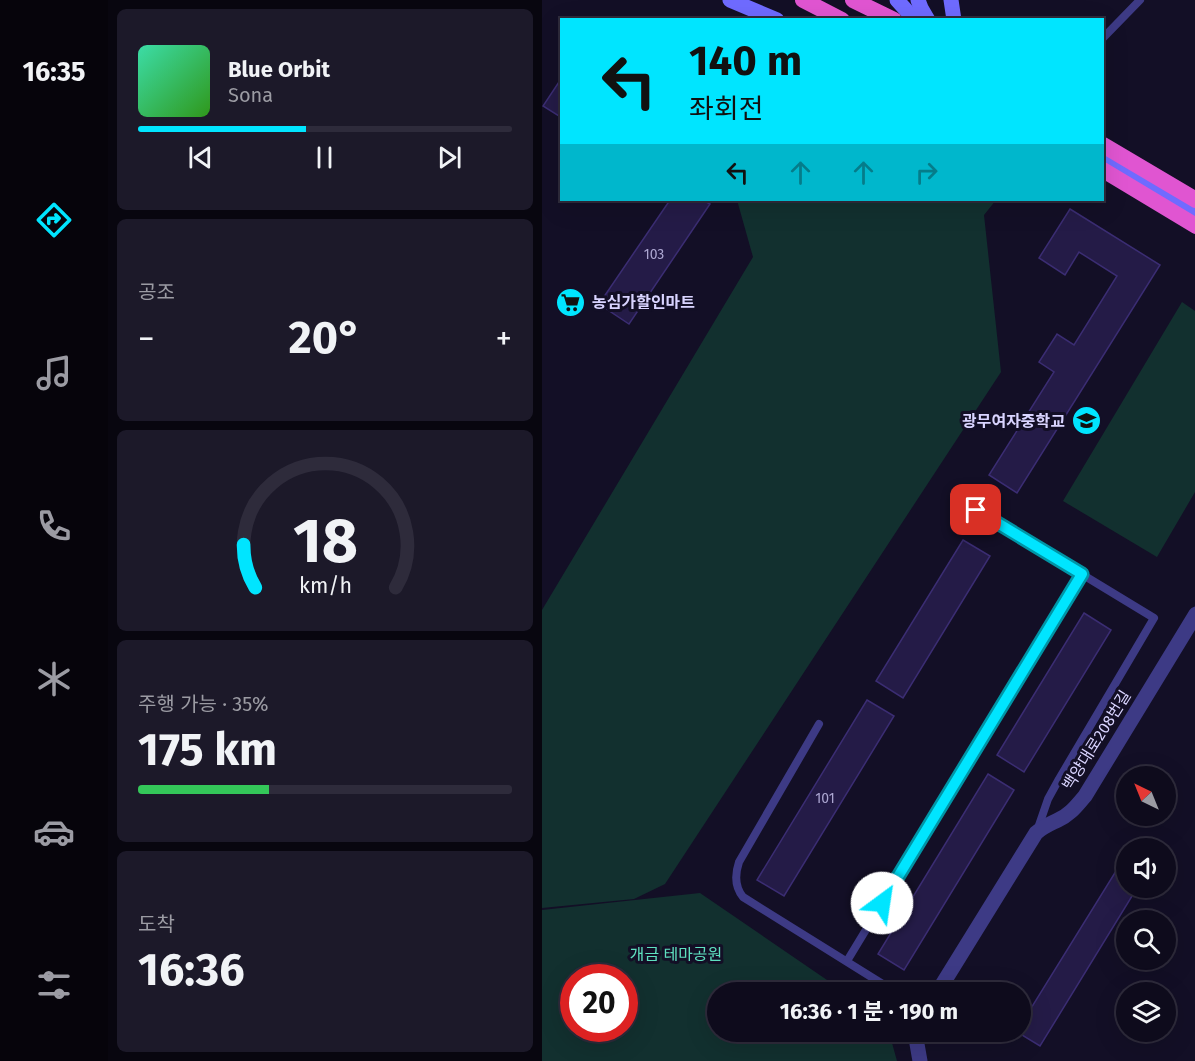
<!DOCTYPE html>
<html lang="ko">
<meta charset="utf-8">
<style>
:root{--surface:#0e0b1c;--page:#1c1929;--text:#f1f3f6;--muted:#9b9ba3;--line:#2e2b3b;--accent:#00e5ff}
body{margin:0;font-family:"Fira Sans","Noto Sans KR",sans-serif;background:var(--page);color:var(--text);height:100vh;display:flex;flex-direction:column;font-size:22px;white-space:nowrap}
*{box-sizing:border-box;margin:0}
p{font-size:20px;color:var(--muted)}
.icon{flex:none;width:33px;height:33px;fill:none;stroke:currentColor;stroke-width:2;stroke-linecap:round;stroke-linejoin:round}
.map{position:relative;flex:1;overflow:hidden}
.details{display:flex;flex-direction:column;gap:9px;padding:9px;background:#08060f;width:434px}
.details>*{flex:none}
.banner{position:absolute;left:18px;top:18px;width:544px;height:183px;border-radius:0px;box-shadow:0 6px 24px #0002,0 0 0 2px var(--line);background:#00e5ff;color:#111;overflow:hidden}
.needle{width:39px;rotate:317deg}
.buttons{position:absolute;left:574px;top:766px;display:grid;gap:12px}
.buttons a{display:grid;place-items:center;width:60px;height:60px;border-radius:50%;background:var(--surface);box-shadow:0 6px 24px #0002,0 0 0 2px var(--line);font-size:30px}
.speed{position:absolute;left:18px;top:964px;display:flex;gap:12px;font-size:30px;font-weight:700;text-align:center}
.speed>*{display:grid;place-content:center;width:78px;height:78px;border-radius:50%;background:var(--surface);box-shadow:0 6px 24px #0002,0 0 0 2px var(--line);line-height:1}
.speed .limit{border:9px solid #d22;background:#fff;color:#111}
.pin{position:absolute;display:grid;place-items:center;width:51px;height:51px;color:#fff;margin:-26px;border-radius:12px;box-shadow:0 3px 9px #0006}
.me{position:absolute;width:66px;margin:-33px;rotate:31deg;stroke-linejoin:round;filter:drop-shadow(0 0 4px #0008)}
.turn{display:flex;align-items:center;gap:21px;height:126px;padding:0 30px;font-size:27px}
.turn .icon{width:78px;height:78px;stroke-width:2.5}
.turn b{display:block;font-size:42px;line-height:51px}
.lanes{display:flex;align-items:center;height:57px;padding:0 30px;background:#0003;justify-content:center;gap:30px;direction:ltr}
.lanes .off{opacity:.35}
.big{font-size:45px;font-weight:700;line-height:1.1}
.details .widget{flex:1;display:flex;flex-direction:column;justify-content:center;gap:9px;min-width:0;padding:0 21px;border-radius:9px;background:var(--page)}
.details .dial{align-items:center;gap:0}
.dial svg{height:156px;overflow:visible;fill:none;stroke:var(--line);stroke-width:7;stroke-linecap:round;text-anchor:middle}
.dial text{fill:var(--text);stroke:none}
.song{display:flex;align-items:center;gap:18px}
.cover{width:72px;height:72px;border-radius:9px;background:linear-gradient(135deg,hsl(160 70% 55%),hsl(110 70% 35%))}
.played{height:6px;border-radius:3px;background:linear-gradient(90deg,var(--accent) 45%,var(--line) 45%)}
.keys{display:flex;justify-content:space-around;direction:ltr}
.heat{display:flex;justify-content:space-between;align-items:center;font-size:33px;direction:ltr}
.charge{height:9px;border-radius:4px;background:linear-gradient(90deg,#34c759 35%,var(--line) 0)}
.trip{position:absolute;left:165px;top:982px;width:324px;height:60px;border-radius:30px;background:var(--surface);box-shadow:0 6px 24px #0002,0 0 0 2px var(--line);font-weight:700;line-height:60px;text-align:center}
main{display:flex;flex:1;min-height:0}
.tabs{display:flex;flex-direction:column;width:108px;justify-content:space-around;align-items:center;background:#06040b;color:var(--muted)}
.tabs .icon{width:42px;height:42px}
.tabs .current{color:var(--accent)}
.tabs b{font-size:27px;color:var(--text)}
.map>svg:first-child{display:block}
.green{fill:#12302f;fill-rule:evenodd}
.building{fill:#241b47;stroke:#3b2d73;stroke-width:1.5}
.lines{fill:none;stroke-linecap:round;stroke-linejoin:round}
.service{stroke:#3d3a85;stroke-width:8}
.minor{stroke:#3d3a85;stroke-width:15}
.secondary{stroke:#6f6bff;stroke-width:15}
.trunk{stroke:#e055d1;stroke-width:16}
.route-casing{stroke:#0095a6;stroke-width:15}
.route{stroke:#00e5ff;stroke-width:10}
.labels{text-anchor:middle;stroke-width:6;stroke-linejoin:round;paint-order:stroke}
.number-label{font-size:14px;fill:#aca6d1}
.poi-label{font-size:16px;font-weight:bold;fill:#d9d4ff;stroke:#130f26;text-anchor:start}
.street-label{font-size:16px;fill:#d9d4ff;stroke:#130f26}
.park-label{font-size:16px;fill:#5fe0c0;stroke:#130f26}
</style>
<main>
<nav class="tabs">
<b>16:35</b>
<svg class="icon current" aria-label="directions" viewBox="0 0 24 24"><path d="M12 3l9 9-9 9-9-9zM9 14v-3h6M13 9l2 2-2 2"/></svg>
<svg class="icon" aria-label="music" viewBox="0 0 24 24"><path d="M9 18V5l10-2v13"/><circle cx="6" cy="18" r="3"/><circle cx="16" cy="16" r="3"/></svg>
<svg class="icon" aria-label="phone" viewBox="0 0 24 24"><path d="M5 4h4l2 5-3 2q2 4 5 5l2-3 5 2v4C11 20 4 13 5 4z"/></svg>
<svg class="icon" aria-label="climate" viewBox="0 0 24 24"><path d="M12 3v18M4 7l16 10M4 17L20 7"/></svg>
<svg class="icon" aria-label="car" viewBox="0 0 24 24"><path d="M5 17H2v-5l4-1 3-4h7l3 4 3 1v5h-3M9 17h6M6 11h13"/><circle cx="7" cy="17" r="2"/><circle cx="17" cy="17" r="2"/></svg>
<svg class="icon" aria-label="filters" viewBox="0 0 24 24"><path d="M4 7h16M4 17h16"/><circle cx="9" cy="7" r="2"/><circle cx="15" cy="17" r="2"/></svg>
</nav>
<section class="details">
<div class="widget">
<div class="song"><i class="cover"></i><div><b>Blue Orbit</b><p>Sona</p></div></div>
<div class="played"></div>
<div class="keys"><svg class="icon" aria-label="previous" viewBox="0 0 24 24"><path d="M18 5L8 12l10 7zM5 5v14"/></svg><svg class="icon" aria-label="pause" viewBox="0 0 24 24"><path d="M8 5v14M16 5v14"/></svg><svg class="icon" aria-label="next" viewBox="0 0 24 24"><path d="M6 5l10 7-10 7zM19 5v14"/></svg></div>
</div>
<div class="widget"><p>공조</p>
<div class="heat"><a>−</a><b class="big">20°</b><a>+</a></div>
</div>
<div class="widget dial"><svg viewBox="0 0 100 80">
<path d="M14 69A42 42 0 1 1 86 69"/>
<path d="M14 69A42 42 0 0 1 8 47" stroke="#00e5ff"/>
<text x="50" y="56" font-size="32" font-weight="700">18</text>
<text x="50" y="72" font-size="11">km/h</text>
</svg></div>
<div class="widget"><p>주행 가능 · 35%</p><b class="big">175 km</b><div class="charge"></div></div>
<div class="widget"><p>도착</p><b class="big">16:36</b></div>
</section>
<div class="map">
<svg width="654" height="1061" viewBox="0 0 654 1061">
<rect width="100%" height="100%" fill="#130f26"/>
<g class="green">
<polygon points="195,200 454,200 442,215 459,372 123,884 92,899 0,908 0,610 211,257"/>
<polygon points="640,302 653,311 653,492 615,557 521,501"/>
<path d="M158,893L304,993H176V1032H347L355,1061H0V910ZM32,978H82V1029H32Z"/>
</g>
<g class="building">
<polygon points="17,82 20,83 20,118 1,106"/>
<polygon points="128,200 161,200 168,204 87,324 57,304"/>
<polygon points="528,209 618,265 475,493 447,475 512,372 497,362 515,334 532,345 575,276 537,252 523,275 497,258"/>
<polygon points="421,540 448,556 361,698 334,681"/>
<polygon points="542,613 569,630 482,772 455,755"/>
<polygon points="325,700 352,716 242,896 215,880"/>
<polygon points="446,774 472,790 362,970 336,954"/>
<polygon points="579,863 585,866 585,888 595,888 498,1046 475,1032 478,1032 478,1026"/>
</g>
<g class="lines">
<g class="service">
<polyline points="561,38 598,0"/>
<polyline points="434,510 612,618 517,779 506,799 496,828"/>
<path d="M277,724L197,862C193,874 192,886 201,897L355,993"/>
<polyline points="305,961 540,574"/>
</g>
<g class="minor">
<path d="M395,993L494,833C502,826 508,824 516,820C528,815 535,805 543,796L654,614"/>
<polyline points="377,1032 375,1044 378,1061"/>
</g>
<g class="secondary">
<polyline points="188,0 235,20"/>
<polyline points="355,0 373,20"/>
<polyline points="376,0 379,8 386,20"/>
<polyline points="409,0 412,20"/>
<polyline points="561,155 654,212"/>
</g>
<g class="trunk">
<polyline points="261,0 300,20"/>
<polyline points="311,0 352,20"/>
<polyline points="561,145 654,200"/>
<polyline points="561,170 654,226"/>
</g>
</g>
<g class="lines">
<defs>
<polyline id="route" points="340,903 540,574 434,510"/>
</defs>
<use href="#route" class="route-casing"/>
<use href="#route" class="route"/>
</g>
<defs>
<symbol id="supermarket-disc" viewBox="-11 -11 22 22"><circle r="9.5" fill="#00e5ff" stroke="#130f26"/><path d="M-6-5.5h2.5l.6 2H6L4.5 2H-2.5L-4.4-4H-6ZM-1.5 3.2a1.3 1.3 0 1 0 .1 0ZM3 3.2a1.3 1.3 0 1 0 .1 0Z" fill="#111"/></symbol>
<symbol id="school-disc" viewBox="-11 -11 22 22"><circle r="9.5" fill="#00e5ff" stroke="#130f26"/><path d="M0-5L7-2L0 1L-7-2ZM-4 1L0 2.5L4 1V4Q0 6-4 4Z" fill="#111"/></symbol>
</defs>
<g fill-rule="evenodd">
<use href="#supermarket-disc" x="12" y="286" width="33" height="33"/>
<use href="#school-disc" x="528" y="404" width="33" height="33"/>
</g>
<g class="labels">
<g class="number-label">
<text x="112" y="259">103</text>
<text x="283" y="803">101</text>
</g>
<g class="poi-label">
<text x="50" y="308">농심가할인마트</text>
<text x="523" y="427" text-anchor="end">광무여자중학교</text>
</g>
<g class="street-label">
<text transform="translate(554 740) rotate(-58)" y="6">백양대로208번길</text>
</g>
<g class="park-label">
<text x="134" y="960">개금 테마공원</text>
</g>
</g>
</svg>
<div class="buttons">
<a><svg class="needle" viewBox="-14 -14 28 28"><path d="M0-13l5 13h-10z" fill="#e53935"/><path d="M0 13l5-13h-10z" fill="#9b9ba3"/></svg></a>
<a><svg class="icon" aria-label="sound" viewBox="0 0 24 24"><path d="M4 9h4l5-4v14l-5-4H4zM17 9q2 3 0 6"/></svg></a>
<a><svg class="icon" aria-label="search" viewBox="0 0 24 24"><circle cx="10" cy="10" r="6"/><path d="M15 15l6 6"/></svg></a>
<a><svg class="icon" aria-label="layers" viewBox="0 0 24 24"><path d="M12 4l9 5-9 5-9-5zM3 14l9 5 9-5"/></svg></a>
</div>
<div class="speed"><div class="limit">20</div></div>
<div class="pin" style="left:434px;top:510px;background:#d93025"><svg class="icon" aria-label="arrive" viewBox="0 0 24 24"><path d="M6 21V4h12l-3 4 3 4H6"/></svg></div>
<svg class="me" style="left:340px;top:903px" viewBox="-20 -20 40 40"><circle r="19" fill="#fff"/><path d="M0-13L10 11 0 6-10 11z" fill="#00e5ff"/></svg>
<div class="trip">16:36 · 1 분 · 190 m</div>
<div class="banner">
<div class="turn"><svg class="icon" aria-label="left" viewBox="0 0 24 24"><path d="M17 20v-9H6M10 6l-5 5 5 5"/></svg><div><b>140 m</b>좌회전</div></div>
<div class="lanes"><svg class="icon" aria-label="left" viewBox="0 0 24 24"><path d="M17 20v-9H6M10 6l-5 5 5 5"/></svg><svg class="icon off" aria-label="ahead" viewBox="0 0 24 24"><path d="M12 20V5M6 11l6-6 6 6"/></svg><svg class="icon off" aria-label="ahead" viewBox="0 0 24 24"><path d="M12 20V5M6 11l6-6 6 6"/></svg><svg class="icon off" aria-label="right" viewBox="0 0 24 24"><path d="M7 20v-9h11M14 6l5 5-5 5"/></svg></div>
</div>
</div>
</main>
